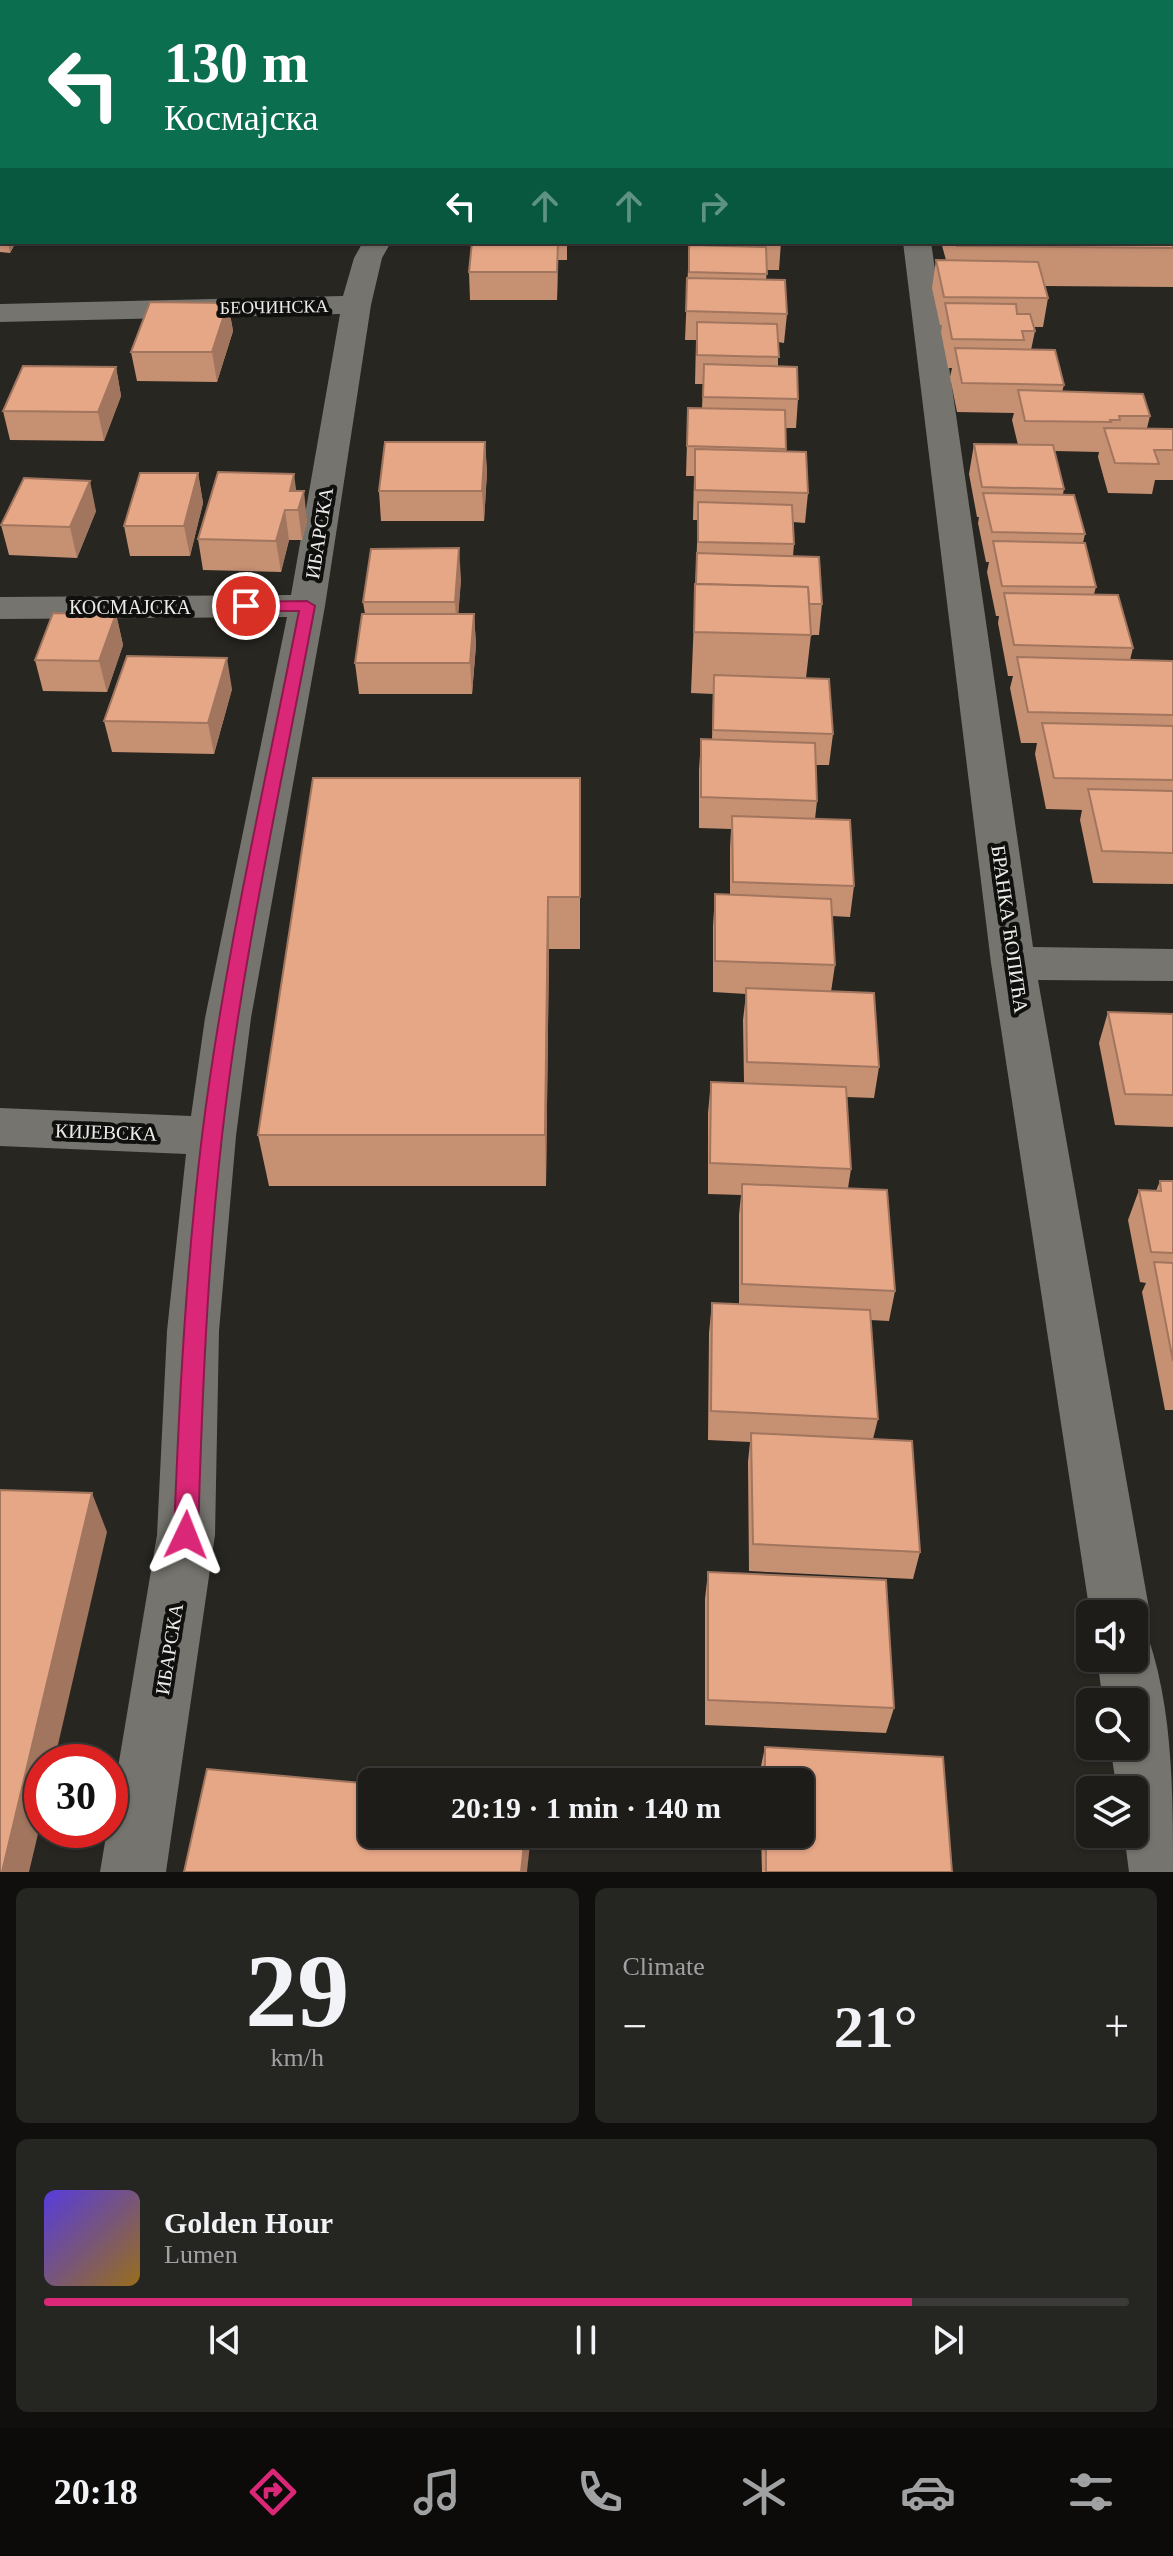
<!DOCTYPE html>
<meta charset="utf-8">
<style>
:root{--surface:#1d1c19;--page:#252522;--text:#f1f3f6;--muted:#a0a1a2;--line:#3b3a38;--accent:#db2777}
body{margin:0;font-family:"Times New Roman",serif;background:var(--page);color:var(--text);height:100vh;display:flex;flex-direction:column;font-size:30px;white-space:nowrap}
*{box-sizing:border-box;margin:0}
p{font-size:26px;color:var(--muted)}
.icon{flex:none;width:44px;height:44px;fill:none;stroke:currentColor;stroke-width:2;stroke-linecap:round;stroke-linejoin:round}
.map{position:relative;height:1872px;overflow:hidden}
.sheet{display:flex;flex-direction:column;gap:16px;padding:16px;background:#100f0e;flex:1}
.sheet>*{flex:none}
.top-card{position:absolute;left:0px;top:0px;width:1174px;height:244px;box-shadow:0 2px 6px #0004,0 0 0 2px var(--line);background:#0b6e4f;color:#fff;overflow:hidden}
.tools{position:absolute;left:1076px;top:1600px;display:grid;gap:16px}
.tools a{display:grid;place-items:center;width:72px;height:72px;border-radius:12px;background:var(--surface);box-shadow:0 2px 6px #0004,0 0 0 2px var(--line);font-size:40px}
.speed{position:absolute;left:24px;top:1744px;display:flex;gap:16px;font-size:40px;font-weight:700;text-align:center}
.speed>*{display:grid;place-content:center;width:104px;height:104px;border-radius:50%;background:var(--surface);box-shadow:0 2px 6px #0004,0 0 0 2px var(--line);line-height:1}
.speed .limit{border:12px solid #d22;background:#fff;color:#111}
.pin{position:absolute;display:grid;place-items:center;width:68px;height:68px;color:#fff;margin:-34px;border:4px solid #fff;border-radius:50%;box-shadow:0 2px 8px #0007}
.me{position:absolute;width:88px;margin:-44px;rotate:2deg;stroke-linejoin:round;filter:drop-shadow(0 0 6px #0008)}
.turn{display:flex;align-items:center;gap:28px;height:168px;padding:0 32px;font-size:36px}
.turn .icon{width:104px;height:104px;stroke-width:2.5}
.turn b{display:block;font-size:56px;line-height:68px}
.lanes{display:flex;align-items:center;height:76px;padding:0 32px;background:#0003;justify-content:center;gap:40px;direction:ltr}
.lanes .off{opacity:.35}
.big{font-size:60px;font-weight:700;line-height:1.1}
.sheet .tile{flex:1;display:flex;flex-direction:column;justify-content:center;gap:12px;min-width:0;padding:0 28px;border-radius:12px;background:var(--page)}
.sheet .dial{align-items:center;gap:0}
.dial b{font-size:104px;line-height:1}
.song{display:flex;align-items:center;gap:24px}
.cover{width:96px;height:96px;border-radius:12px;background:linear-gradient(135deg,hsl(250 70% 55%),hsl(40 70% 35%))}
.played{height:8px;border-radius:4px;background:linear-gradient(90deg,var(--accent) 80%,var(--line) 80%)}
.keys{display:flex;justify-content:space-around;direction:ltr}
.heat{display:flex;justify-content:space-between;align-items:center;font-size:44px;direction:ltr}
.sheet .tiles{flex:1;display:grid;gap:16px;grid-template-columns:1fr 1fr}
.tile:last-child{grid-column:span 2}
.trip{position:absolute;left:358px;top:1768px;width:456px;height:80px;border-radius:12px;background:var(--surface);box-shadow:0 2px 6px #0004,0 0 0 2px var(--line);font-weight:700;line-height:80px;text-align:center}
.tabs{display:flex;height:128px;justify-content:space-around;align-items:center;background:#0c0b0a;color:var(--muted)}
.tabs .icon{width:56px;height:56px}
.tabs .active{color:var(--accent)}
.tabs b{font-size:36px;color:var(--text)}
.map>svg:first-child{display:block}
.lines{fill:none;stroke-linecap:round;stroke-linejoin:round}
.minor{fill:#75746e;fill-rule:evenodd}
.wall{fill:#c69073}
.shaded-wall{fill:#a1755e}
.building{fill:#e6a786;stroke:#a1755e;stroke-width:2}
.route{fill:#db2777;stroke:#8e194d;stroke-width:2}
.labels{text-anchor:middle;stroke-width:8;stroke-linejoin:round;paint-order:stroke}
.far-street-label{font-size:18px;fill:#ecebe8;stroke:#0f0f0d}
.street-label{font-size:20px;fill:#ecebe8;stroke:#0f0f0d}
</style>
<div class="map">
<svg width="1173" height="1872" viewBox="0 0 1173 1872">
<rect width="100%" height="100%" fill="#272621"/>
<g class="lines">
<g class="minor">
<polygon points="399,0 422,0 423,2 400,2"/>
<rect x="868" y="0" width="22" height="2"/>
<polygon points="363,242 391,242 382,258 371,305 325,606 251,1018 236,1136 219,1331 215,1535 166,1872 100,1872 107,1830 110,1830 110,1815 157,1535 167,1331 186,1154 0,1146 0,1108 191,1116 205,1018 287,617 0,619 0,597 291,595 340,314 0,322 0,304 343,296 354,258"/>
<path d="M903,242H931L1033,947L1173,949V981L1038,980L1150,1614L1141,1634L1148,1637C1173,1710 1173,1794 1173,1872H1129L1124,1834H1134V1790H1117L1110,1746H1134V1702H1103L1097,1658H1134V1614H1090L991,963Z"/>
</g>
</g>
<g class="wall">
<polygon points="189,0 292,0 292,2 190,2"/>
<polygon points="330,0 400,0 400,2 331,2"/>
<polygon points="453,0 510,0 510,2 454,2"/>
<polygon points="515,0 665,0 649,2 516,2"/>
<rect x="677" y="0" width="73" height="2"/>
<polygon points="909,0 996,0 996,2 910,2"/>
<polygon points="1172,63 1173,63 1172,116"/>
<polygon points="2,80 2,143 0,136 0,84"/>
<polygon points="1173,127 1173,287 1044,286 1048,298 1043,327 1034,327 1035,331 1031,350 1064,385 1062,392 1150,416 1147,428 1173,429 1173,480 1155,480 1152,494 1108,493 1098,457 1099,452 1055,451 1064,489 1063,494 1085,534 1083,543 1096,587 1094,594 1133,648 1130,660 1173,661 1173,884 1093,883 1080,820 1082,810 1046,809 1035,754 1037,743 1021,743 1010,688 1013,676 1008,676 998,623 999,616 996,616 987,572 989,562 986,562 978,523 979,517 977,517 969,474 974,444 1018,445 1012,420 1014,413 957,412 950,377 952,368 948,368 941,332 942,325 940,325 932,288 936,260 946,260 941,242 1172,242"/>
<polygon points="0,177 2,177 2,242 16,242 10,253 0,252"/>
<polygon points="472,242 567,242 567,260 558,260 557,300 470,300 469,272"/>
<polygon points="702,242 781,242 779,270 767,270 766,280 787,314 784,343 778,342 778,366 798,399 796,428 785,428 786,451 808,493 805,523 793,522 794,544 793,556 822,604 819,635 811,635 806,678 833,734 829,765 816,765 817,801 815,819 854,886 850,917 832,916 835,965 831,992 879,1067 874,1098 847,1097 851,1169 848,1188 895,1291 889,1321 870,1320 878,1419 873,1439 920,1552 913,1579 749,1571 748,1462 750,1442 708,1440 709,1333 712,1303 739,1304 739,1215 741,1195 708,1194 708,1113 711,1082 744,1083 743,1020 746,994 713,992 713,926 715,894 730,895 730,848 731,829 699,828 699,770 701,739 712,740 713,694 691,693 698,520 693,520 694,476 686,476 688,408 702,408 703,384 695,384 696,340 685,340 689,245 702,246"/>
<polygon points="228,303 233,331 217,382 137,381 131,352"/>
<polygon points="116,367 121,396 104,441 10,440 3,411"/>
<polygon points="485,442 487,472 484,521 381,521 379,491"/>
<polygon points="198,473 203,503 190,556 130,556 124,526"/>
<polygon points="297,491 307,521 302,540 289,540 281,572 203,570 198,539"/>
<polygon points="96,511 77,558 9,555 1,525"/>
<polygon points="461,579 458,614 474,614 476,645 472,694 359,694 355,663 365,614 363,602"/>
<polygon points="116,614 123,645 107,692 43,691 35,660"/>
<polygon points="232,689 214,754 112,752 104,721"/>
<polygon points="580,778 580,949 549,949 546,1186 269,1186 258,1135"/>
<polygon points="1108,1012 1173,1014 1173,1127 1115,1125 1099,1043"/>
<polygon points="1160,1181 1173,1181 1173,1410 1165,1410 1142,1292 1146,1283 1140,1282 1128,1220 1139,1190 1156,1191"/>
<polygon points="708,1572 894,1708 886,1733 705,1725 705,1599"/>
<polygon points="765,1747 952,1872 762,1872 761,1834 800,1834 800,1782 760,1782 760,1771"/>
</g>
<g class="shaded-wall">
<polygon points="27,0 50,0 50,2 10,2"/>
<polygon points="69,0 91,0 92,2 69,2"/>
<rect x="200" y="0" width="92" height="2"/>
<rect x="341" y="0" width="59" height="2"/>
<rect x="467" y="0" width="43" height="2"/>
<polygon points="528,0 665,0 649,2 528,2"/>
<rect x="691" y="0" width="59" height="2"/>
<rect x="0" y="3" width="2" height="25"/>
<polygon points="8,242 16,242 10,253"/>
<polygon points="558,242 558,263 557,300 557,272"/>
<polygon points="228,303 233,331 217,382 212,352"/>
<polygon points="116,367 121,396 104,441 98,412"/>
<polygon points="485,442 487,472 484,521 482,491"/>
<polygon points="198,473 203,503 190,556 184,526"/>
<polygon points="294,474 298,504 290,491"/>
<polygon points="90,481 96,511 77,558 70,527"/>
<polygon points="304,491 307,521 302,540 298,510"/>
<polygon points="285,510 289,540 281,572 276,541"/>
<polygon points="459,548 461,579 457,633 455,602"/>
<polygon points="116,614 123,645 107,692 99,661"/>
<polygon points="474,614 476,645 472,694 470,663"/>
<polygon points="227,658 232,689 214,754 208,723"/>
<polygon points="548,897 549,949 546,1186 545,1135"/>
<polygon points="92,1493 107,1532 54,1762 42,1762 42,1817 29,1872 2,1872"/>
<polygon points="525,1834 531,1834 527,1872 521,1872"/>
</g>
<g class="building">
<polygon points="0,0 27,0 0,3"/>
<polygon points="92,0 127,0 128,2 93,2"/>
<polygon points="167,0 184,0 185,2 150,2"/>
<polygon points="932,0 996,0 996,2 933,2"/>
<rect x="1172" y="63" width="1" height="27"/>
<polygon points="2,80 2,98 0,98 0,84"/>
<polygon points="1172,127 1173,248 957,246 956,242 1172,242"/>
<rect x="0" y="177" width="2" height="48"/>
<polygon points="472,242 558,242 557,272 469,272"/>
<polygon points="689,245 766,247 767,274 689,272"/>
<polygon points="936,260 1038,262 1048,298 944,297"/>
<polygon points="687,278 785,280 787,314 686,311"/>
<polygon points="150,302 228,303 212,352 131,352"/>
<polygon points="945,303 1016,304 1017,314 1030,314 1035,331 1022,331 1024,340 952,339"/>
<polygon points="697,322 777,324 779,357 697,355"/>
<polygon points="955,348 1055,350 1064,385 962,383"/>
<polygon points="704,364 797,367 798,399 703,397"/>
<polygon points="23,366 116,367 98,412 3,411"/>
<polygon points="1018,390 1143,394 1150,416 1119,416 1120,420 1110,420 1111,422 1025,421"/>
<polygon points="688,408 785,410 786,449 687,446"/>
<polygon points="1104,428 1173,429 1173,450 1154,450 1159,464 1115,463"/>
<polygon points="385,442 485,442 482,491 379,491"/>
<polygon points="974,444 1053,445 1064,489 982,487"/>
<polygon points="695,449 806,452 808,493 695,490"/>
<polygon points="218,472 294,474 290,491 304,491 298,510 285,510 276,541 198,539"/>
<polygon points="140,473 198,473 184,526 124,526"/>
<polygon points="24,478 90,481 70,527 1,525"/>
<polygon points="983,493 1074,495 1085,534 992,532"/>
<polygon points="698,502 792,505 794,544 698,542"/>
<polygon points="993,541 1085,543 1096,587 1002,586"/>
<polygon points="459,548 455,602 363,602 371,549"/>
<polygon points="697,553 819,557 822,604 809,604 808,587 696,584"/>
<polygon points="695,584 808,587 811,635 694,632"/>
<polygon points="1004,593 1118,595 1133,648 1014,645"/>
<polygon points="53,613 116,614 99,661 35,660"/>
<polygon points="362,614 474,614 470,663 355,663"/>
<polygon points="127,656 227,658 208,723 104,721"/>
<polygon points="1017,657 1173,661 1173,715 1028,712"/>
<polygon points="714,675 829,679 833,734 713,730"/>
<polygon points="1042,723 1173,726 1173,780 1054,778"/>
<polygon points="701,739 815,743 817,801 701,797"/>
<polygon points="313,778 580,778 580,897 548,897 545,1135 258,1135"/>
<polygon points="1088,789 1173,791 1173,853 1102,851"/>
<polygon points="732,816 850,820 854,886 733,882"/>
<polygon points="715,894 831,899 835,965 715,961"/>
<polygon points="746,988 874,993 879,1067 747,1062"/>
<polygon points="1108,1012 1173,1014 1173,1095 1125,1094"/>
<polygon points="711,1082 846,1087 851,1169 710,1163"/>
<polygon points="1160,1181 1173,1181 1173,1253 1151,1252 1139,1190 1161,1191"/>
<polygon points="742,1184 887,1190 895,1291 742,1284"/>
<polygon points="1154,1262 1173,1263 1173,1361"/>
<polygon points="712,1303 870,1310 878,1419 711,1411"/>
<polygon points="751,1433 912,1441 920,1552 753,1544"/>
<polygon points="0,1490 92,1493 2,1872 0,1872"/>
<polygon points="708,1572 886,1580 894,1708 708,1700"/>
<polygon points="765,1747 943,1757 952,1872 766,1872 766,1834 800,1834 800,1782 765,1782"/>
<polygon points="207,1769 372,1784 372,1834 525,1834 521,1872 184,1872"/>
</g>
<path class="route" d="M307,601L315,606C282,782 242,958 222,1136C207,1269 202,1401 198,1535L195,1543L186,1546L178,1543L174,1535C179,1401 186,1268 202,1136C224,959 265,785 299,611H246L238,606L246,602Z"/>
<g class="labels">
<g class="far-street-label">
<text transform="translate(274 307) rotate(-1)" y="6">БЕОЧИНСКА</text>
</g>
<g class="street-label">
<text transform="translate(319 533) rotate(-81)" y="7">ИБАРСКА</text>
<text x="130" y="614">КОСМАЈСКА</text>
<text transform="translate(1010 929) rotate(82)" y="7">БРАНКА ЋОПИЋА</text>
<text transform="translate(106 1132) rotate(2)" y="7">КИЈЕВСКА</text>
<text transform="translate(169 1649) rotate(-81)" y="7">ИБАРСКА</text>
</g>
</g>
</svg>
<div class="tools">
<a><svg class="icon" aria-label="sound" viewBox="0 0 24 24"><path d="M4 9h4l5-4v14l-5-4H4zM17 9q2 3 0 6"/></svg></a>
<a><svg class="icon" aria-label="search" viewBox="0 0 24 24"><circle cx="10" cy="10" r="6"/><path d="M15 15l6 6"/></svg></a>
<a><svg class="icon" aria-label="layers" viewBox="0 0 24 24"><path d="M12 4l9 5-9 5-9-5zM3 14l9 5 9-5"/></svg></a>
</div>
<div class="speed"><div class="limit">30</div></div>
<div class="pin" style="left:246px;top:606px;background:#d93025"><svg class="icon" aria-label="arrive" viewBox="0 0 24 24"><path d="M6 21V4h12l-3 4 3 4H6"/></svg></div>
<svg class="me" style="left:186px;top:1535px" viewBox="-20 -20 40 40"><path d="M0-17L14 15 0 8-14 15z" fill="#db2777" stroke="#fff" stroke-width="4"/></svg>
<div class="trip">20:19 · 1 min · 140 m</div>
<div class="top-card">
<div class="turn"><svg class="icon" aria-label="left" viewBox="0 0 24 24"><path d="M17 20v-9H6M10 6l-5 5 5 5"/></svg><div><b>130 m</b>Космајска</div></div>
<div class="lanes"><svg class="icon" aria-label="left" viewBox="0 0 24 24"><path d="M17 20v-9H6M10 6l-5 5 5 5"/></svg><svg class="icon off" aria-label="ahead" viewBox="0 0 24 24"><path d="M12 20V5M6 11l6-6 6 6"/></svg><svg class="icon off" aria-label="ahead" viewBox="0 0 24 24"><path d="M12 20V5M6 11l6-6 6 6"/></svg><svg class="icon off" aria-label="right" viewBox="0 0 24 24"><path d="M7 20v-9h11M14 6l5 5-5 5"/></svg></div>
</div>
</div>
<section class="sheet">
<div class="tiles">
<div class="tile dial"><b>29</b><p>km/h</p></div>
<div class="tile"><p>Climate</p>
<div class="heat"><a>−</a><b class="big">21°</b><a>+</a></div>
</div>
<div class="tile">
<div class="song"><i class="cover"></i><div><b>Golden Hour</b><p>Lumen</p></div></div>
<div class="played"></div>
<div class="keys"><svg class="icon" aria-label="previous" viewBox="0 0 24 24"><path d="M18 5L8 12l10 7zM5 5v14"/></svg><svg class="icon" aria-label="pause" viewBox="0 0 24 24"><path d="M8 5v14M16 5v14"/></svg><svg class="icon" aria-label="next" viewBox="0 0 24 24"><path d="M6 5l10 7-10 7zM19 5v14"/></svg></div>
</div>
</div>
</section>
<nav class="tabs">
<b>20:18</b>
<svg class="icon active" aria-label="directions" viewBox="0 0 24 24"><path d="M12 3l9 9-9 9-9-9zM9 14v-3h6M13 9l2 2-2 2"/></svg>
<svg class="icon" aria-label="music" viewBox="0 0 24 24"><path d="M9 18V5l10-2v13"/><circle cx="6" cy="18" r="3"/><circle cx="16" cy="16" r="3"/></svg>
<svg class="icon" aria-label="phone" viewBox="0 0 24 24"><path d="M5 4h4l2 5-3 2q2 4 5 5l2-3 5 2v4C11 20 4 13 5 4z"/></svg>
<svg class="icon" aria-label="climate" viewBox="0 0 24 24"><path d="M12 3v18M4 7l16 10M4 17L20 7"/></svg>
<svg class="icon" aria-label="car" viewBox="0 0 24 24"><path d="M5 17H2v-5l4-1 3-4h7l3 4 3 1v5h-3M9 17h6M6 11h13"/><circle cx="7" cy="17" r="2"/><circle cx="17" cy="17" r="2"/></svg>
<svg class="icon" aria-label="filters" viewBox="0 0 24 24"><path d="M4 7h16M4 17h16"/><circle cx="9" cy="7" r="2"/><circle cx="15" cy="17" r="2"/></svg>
</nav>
